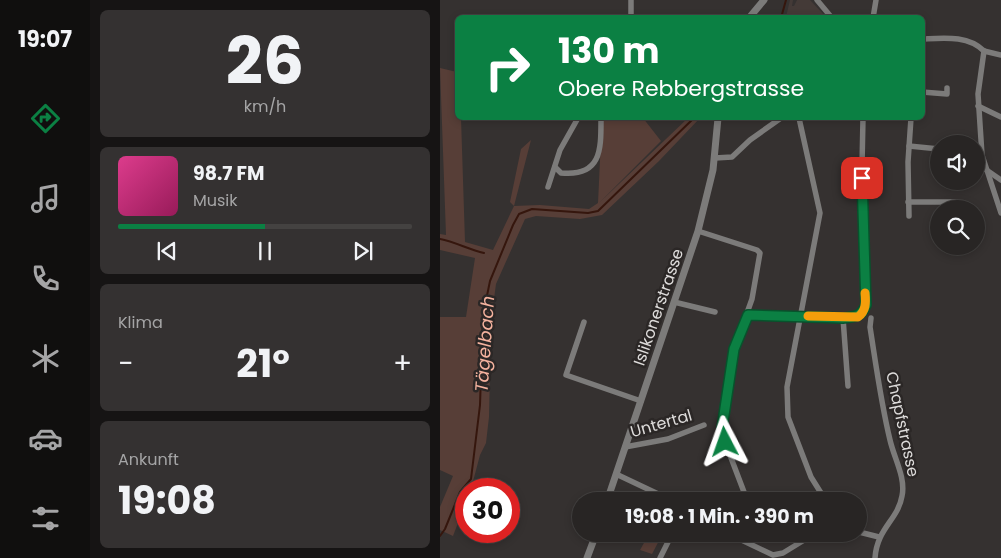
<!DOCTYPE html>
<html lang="de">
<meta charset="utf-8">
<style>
:root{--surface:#282524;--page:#343131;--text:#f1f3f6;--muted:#a5a5a6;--line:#444241;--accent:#0b8043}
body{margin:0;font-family:Poppins,sans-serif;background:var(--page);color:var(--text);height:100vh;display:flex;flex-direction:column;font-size:19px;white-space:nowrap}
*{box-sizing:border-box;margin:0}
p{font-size:16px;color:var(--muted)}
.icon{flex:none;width:28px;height:28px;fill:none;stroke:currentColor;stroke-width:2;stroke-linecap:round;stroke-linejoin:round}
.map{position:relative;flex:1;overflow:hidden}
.side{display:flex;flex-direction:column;gap:10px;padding:10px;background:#161414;width:350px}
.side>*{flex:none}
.guide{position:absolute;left:15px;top:15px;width:470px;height:105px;border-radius:8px;box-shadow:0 2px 8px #0003,0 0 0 1px var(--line);background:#0b8043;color:#fff;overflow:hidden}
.tools{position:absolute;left:490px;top:135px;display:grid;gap:10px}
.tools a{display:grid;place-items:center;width:55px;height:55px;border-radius:50%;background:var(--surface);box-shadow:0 2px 8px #0003,0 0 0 1px var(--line);font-size:25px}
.speed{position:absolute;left:15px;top:478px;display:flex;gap:10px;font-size:25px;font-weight:700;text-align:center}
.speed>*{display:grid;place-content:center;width:65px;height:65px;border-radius:50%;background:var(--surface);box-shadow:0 2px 8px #0003,0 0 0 1px var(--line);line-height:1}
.speed .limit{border:8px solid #d22;background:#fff;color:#111}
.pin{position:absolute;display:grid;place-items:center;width:42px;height:42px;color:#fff;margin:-21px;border-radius:10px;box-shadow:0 2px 8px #0006}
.me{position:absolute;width:55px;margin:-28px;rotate:356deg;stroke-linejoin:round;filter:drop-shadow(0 0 4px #0008)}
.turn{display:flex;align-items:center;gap:18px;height:105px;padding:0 20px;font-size:22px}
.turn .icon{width:65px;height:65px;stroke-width:2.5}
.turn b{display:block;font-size:35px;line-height:42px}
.big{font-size:38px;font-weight:700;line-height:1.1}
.side .card{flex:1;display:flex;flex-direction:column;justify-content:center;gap:8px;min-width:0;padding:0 18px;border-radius:8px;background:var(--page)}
.side .dial{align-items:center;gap:0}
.dial b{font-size:65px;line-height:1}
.song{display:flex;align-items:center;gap:15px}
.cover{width:60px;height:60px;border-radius:8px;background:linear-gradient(135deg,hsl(330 70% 55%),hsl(330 70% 35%))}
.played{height:5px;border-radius:2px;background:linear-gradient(90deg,var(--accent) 50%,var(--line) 50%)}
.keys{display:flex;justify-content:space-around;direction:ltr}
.heat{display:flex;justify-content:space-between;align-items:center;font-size:28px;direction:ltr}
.trip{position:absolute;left:132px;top:492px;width:295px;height:50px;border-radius:25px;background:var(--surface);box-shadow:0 2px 8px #0003,0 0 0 1px var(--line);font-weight:700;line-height:50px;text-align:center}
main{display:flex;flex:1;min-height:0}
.dock{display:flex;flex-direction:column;width:90px;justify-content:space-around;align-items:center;background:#100f0e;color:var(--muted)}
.dock .icon{width:35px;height:35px}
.dock .active{color:var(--accent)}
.dock b{font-size:22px;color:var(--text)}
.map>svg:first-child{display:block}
.built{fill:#443a37}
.green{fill:#573e37}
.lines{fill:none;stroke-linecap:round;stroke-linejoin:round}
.stream{stroke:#35160d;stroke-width:2}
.minor{stroke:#7c7b7a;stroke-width:5.5}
.tertiary{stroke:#7c7b7a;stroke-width:7}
.route-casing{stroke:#07532c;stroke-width:12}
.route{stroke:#0b8043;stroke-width:9}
.slow{stroke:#f59e0b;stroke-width:9}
.labels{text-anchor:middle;stroke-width:5;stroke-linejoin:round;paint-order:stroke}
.street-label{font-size:16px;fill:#dedcdb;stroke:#2b2726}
.water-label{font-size:18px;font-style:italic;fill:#f4b29e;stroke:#2b2726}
</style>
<main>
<nav class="dock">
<b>19:07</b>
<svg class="icon active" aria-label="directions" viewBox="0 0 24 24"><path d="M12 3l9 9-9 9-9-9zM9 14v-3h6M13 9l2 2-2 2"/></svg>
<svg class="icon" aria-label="music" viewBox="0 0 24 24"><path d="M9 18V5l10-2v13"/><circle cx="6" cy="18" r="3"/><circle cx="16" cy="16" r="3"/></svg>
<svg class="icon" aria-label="phone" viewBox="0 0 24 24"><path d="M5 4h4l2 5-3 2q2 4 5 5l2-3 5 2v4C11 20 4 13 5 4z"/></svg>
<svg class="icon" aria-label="climate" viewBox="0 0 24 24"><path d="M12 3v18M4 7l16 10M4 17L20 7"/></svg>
<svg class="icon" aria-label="car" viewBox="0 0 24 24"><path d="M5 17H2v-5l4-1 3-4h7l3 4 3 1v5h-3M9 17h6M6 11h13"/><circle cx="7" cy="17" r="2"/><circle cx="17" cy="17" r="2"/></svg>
<svg class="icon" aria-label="filters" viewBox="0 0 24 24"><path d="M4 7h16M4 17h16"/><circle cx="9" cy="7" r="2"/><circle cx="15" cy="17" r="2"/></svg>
</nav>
<section class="side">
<div class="card dial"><b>26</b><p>km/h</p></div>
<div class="card">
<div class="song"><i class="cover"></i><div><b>98.7 FM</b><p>Musik</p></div></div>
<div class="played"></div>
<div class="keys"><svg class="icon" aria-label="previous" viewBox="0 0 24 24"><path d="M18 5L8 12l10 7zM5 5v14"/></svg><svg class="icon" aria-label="pause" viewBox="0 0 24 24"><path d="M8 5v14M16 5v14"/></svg><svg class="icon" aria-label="next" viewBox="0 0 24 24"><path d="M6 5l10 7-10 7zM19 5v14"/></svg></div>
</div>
<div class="card"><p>Klima</p>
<div class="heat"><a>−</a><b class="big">21°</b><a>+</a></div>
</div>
<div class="card"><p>Ankunft</p><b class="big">19:08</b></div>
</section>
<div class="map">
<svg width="561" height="558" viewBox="0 0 561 558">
<rect width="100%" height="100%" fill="#353130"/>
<polygon class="built" points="350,0 353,0 352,6 354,6 357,0 370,0 386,17 346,17"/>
<g class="green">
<polygon points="0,68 17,72 18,118 21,118 25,242 53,250 74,206 70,202 81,149 91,140 74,206 100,205 149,209 158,203 162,118 203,118 221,141 159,203 248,118 260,118 219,161 162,215 140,219 96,216 85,219 56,284 51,321 49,417 46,443 40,455 31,489 26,489 26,502 13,536 0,530 0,507 13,476 0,470 0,317 26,317 35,258 0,250 0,234 6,235"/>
<polygon points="209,534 226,534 222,535 212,554 200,550"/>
</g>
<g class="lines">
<g class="stream">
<polyline points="341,18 346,0"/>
<path d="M0,239C15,242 28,249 44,253"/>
<polyline points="0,536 5,529 20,492 31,479 40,405 43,315 50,281 73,225 79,214 92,209 148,213 158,211 254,118"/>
</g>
<g class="minor">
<polyline points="191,0 191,18"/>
<polyline points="377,0 392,18"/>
<polyline points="433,18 436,0"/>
<path d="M482,39C504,38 528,35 544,51"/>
<polyline points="544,51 538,94 542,155 561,213"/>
<polyline points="544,51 561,55"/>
<polyline points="482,92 507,94 507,88"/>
<polyline points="538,106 561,117"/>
<polyline points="359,118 380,213 347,387 348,417 371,477 386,501"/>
<polyline points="469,146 499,149"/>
<polyline points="275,158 292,157 310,140 341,118"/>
<path d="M115,167L121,173C162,177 161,149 161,118"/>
<polyline points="545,169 561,180"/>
<polyline points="108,187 120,150 138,118"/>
<polyline points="468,202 515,202"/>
<polyline points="469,216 468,162 471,118"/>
<polyline points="258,231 317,250 320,253 312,299 294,349 282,427 285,442 304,492 305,501"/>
<polyline points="234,302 275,312"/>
<path d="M308,315L403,318C415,317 421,317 426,305L421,213L423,118"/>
<polyline points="403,318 408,386"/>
<path d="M431,318L430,327C436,365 441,403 450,440C454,458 466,478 462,496C458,520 437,528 435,558"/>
<polyline points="144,322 126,375 201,401"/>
<polyline points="185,447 228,439 264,425"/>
<polyline points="176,474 233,501"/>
<polyline points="419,532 439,537"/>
<polyline points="289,534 333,555 343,553 374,534"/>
<polyline points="220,558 232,534"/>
</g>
<g class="tertiary">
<polyline points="309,18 324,0"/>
<polyline points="167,501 258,231 273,170 278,118"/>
<polyline points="147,558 156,534"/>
</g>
</g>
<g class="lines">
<defs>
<path id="route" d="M285,442L282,428L294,349L308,315L403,318C415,317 421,317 426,305L422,178"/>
</defs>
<use href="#route" class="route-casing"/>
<use href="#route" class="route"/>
<path class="slow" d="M368,316L418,317C426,311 426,303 425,293"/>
</g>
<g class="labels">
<g class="street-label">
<text transform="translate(218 307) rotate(-71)" y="6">Islikonerstrasse</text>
<text transform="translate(221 423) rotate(-16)" y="6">Untertal</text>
<text transform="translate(463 424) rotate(78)" y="6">Chapfstrasse</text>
</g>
<g class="water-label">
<text transform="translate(45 344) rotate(-86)" y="6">Tägelbach</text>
</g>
</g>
</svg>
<div class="tools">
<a><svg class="icon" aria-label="sound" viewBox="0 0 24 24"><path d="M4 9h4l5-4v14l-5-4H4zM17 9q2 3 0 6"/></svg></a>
<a><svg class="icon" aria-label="search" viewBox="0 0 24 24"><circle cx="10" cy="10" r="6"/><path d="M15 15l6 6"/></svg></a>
</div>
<div class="speed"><div class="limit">30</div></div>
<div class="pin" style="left:422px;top:178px;background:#d93025"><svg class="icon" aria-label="arrive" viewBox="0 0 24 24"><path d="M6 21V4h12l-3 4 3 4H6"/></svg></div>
<svg class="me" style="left:285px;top:442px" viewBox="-20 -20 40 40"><path d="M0-17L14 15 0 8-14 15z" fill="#0b8043" stroke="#fff" stroke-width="4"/></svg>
<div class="trip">19:08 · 1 Min. · 390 m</div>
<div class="guide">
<div class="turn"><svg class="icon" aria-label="right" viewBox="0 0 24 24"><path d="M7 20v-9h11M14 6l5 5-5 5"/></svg><div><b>130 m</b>Obere Rebbergstrasse</div></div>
</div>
</div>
</main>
